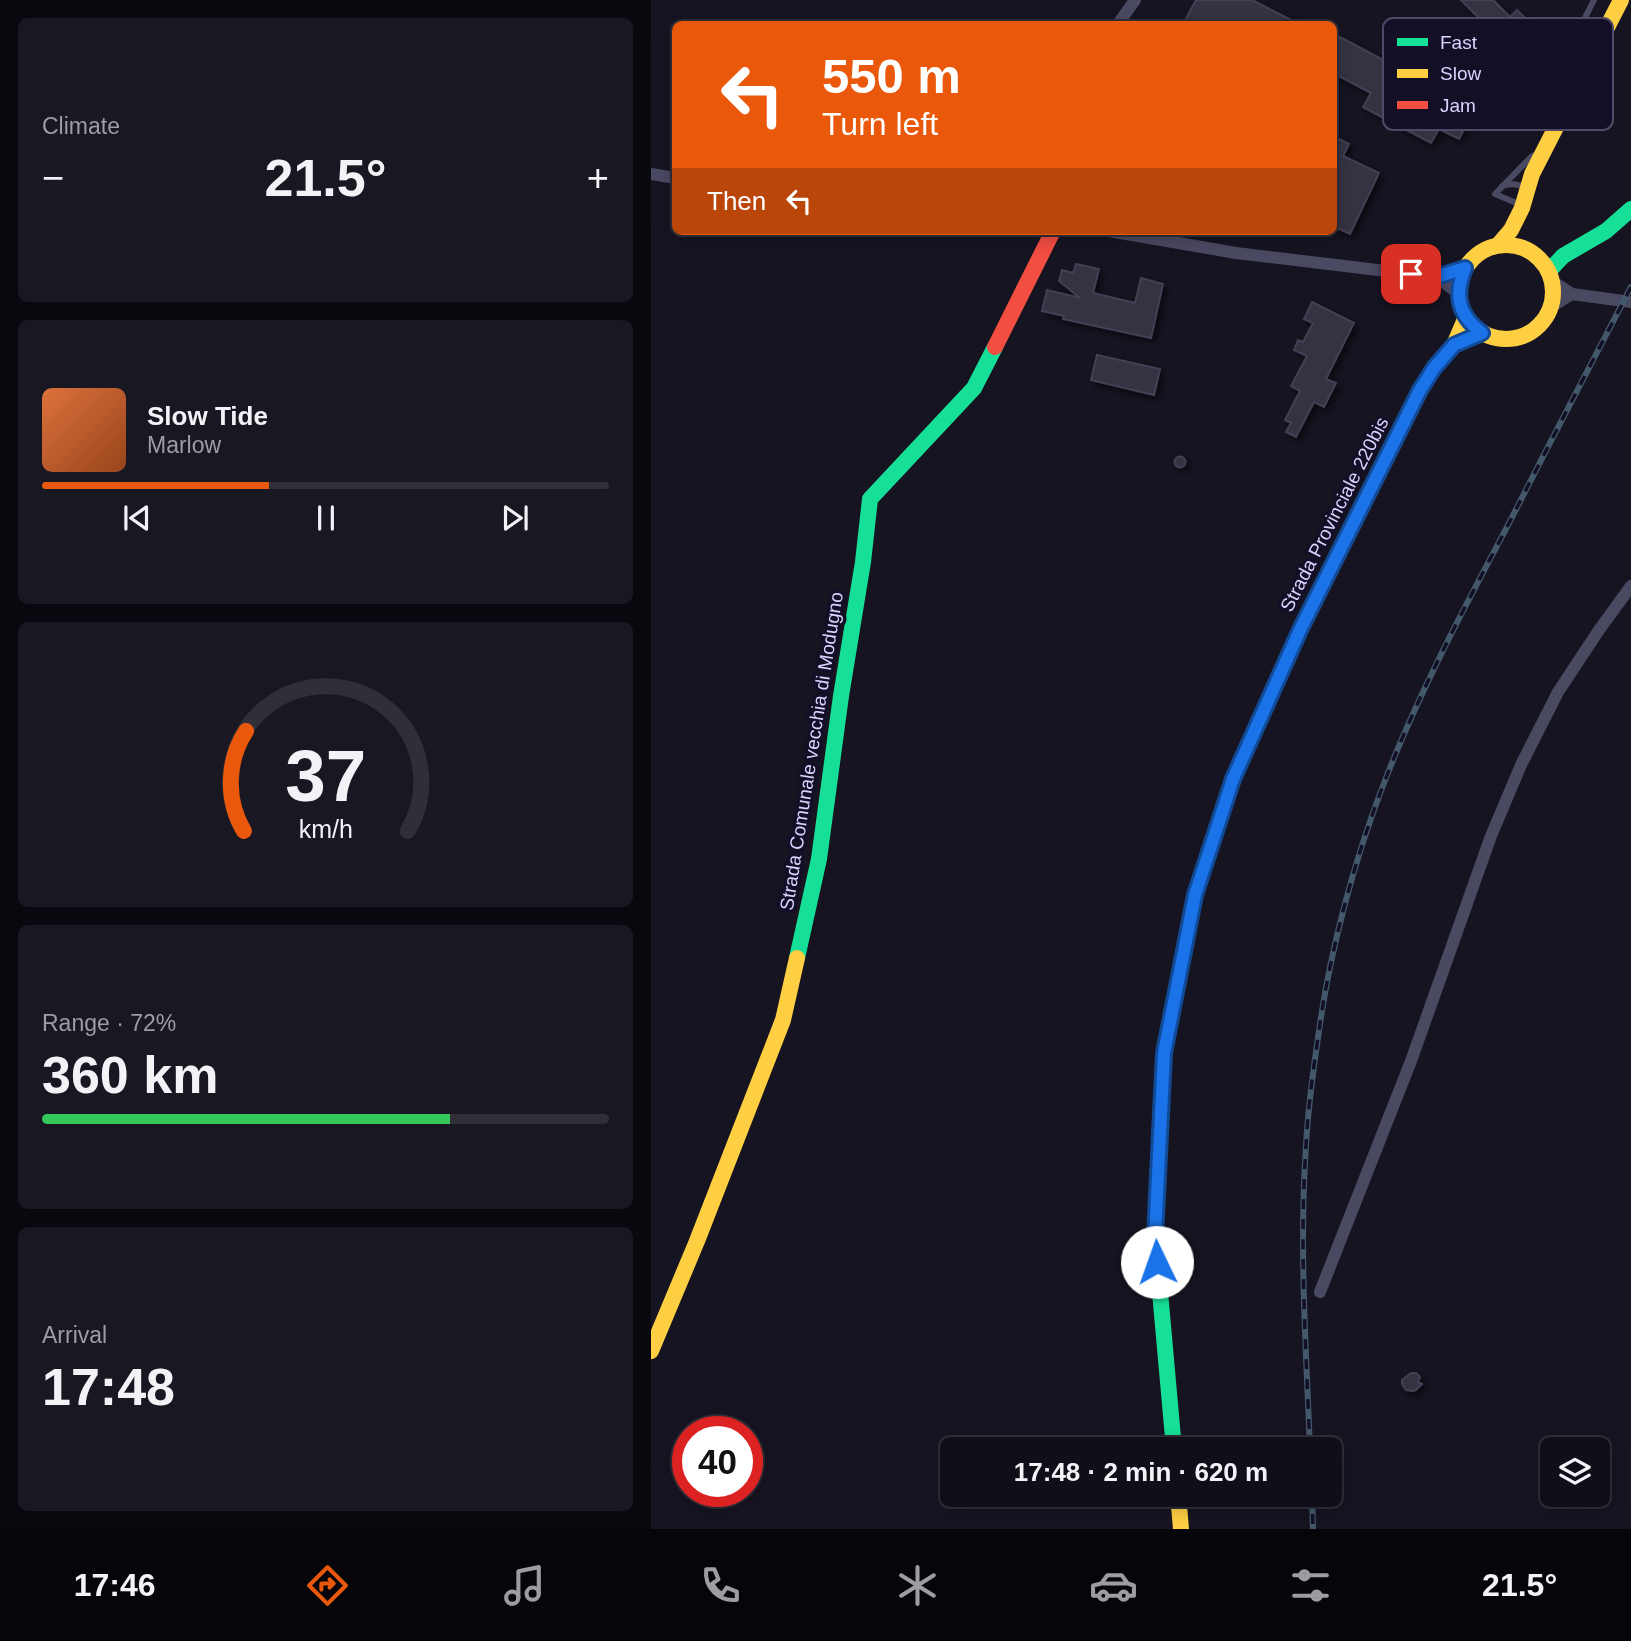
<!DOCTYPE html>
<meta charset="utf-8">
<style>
:root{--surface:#100f19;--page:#191822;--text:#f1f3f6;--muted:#9c9ca2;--line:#302f38;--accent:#ea580c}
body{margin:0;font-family:Helvetica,sans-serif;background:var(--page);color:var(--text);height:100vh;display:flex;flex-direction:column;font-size:26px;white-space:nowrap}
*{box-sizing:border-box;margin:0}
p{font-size:23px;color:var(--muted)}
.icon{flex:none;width:38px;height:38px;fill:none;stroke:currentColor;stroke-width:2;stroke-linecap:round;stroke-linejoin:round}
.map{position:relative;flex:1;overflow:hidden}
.panel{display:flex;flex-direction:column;gap:18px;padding:18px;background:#09080e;width:651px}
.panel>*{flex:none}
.guide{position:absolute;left:21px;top:21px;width:665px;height:214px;border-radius:10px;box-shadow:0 4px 18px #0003,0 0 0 2px var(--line);background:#ea580c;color:#fff;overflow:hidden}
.controls{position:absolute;left:889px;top:1437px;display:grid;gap:14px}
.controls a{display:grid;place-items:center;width:70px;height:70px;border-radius:10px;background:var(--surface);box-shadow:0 4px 18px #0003,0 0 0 2px var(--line);font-size:35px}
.speed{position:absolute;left:21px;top:1416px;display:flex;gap:14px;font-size:35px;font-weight:700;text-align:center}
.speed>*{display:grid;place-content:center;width:91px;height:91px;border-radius:50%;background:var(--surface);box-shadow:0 4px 18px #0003,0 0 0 2px var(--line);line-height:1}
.speed .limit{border:10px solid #d22;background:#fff;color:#111}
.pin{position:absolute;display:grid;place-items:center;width:60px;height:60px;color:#fff;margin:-30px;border-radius:14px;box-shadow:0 4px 10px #0006}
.me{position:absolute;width:77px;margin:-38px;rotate:357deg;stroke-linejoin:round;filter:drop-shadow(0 0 5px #0008)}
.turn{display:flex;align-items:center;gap:24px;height:147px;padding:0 35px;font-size:32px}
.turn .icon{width:91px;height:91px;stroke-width:2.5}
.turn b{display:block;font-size:49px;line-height:60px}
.then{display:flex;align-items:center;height:66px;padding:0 35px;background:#0003;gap:14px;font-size:26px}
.big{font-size:52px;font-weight:600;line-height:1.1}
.panel .tile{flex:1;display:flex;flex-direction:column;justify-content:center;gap:10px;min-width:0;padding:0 24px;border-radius:10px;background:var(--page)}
.panel .dial{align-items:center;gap:0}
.dial svg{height:182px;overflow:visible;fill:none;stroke:var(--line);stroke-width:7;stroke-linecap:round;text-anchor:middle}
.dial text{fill:var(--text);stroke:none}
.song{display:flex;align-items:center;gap:21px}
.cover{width:84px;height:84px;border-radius:10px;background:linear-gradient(135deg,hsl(20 70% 55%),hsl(20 70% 35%))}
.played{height:7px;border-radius:4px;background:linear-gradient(90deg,var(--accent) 40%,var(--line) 40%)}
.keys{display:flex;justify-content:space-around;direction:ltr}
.heat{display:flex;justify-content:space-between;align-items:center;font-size:38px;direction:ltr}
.charge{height:10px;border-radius:5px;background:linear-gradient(90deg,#34c759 72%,var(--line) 0)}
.trip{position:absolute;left:289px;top:1437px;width:402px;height:70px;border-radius:10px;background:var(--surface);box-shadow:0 4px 18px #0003,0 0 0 2px var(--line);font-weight:600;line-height:70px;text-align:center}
.tabs{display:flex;height:112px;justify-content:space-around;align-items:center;background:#06060a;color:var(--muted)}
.tabs .icon{width:49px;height:49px}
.tabs .selected{color:var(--accent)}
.tabs b{font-size:32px;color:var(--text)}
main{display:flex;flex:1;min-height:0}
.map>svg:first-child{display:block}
.building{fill:#343243;stroke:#433f54;stroke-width:2;filter:url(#shadow)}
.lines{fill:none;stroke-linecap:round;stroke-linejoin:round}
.lane{stroke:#4a4962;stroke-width:6}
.street{stroke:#4a4962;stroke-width:12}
.fast{stroke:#16e098;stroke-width:16}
.slow{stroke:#ffcf43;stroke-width:16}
.jam{stroke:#f24e42;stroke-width:16}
.rail-casing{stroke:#43596b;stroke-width:6}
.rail{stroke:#130f26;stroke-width:3.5;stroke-dasharray:10;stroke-linecap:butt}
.route-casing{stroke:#114b97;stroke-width:18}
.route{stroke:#1a73e8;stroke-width:12}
.labels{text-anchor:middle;stroke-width:7;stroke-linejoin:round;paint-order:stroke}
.street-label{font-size:19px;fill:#d9d4ff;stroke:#130f26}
.key{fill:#130f26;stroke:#4e4a67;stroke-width:2}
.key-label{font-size:19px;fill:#d9d4ff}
</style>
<main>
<section class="panel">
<div class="tile"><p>Climate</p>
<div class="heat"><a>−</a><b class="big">21.5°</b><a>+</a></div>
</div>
<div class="tile">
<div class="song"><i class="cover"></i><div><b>Slow Tide</b><p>Marlow</p></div></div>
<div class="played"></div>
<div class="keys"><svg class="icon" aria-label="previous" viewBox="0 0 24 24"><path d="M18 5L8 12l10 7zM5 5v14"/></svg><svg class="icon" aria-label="pause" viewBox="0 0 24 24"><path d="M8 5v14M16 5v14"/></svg><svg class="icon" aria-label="next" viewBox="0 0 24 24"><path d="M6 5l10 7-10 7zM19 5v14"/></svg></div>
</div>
<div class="tile dial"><svg viewBox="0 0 100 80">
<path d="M14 69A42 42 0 1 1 86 69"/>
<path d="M14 69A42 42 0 0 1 15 25" stroke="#ea580c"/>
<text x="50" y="56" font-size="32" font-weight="700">37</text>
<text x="50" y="72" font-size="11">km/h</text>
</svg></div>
<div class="tile"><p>Range · 72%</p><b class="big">360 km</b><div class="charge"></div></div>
<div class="tile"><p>Arrival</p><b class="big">17:48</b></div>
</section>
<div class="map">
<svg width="980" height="1529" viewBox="0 0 980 1529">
<defs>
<filter id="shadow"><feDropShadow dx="3.5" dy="3.5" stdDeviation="3.5" flood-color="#0009"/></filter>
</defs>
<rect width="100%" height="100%" fill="#161421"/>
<g class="building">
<polygon points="545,0 601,0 648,24 532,24"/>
<polygon points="810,0 842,0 859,17 866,10 882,26 859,49"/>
<polygon points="689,37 824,109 808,139 788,129 780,143 712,107 720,93 682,73 682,49"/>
<polygon points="682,136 698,144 692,156 728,173 699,234 682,226"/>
<polygon points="425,264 448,269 442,293 484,303 490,278 512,284 500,338 412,319 413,316 391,311 396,290 429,298 408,281 411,270 422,273"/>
<polygon points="661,302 703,323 675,379 685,383 673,407 663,402 645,437 635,432 640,423 634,420 649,391 640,386 656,356 643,350 647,340 652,342 662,323 653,319"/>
<polygon points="446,355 509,369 503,395 440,380"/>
<circle cx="529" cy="462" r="5.5"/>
<polygon points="760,1373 765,1373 769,1377 767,1382 771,1384 765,1390 761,1391 755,1390 751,1384 751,1380"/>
</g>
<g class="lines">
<g class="lane">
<polyline points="933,69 913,59 943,0"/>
<path d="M851,186C860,183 865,184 874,187"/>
<polyline points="869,207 863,202 844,194 880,157 886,154"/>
</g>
<g class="street">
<polyline points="467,24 484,0"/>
<polyline points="0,174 24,178"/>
<polyline points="458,231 585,253 785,277 814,268"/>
<polyline points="785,277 807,293"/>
<polyline points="901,281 921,294 980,302"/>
<polyline points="900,307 921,294"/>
<polyline points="669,1292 760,1061 840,836 870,765 907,692 948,630 980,586"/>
</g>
<g class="fast">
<polyline points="898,271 912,256 955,231 980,209"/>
<polyline points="590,760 649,630 734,459"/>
<polyline points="146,958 168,859 190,696 212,562 219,499 323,388 344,347"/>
<polyline points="509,1127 504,1236 523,1449"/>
</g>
<g class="slow">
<polyline points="848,244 860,230 871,208 881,174 970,0"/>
<circle cx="855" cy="292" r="47"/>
<polyline points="734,459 769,390 783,368 803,345 815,317"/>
<polyline points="509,1127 513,1053 544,895 582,779 590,760"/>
<polyline points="0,1351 46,1241 132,1020 146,958"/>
<polyline points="527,1494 530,1529"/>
</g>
<polyline class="jam" points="344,347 402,231"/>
<defs>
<g id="rail">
<path d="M659,1449C655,1348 648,1247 655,1146C657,1105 663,1064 669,1024C680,948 703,862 730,791C764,700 810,614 855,529C896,448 938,368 980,287"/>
<polyline points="661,1494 662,1529"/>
</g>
</defs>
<use href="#rail" class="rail-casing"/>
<use href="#rail" class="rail"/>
</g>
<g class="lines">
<defs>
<path id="route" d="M506,1262L504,1236L513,1053L544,895L582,779L649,630L769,390L783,368L803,345L831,333C807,315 803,295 814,268L785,277L760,274"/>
</defs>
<use href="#route" class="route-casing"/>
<use href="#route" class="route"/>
</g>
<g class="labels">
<g class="street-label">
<text transform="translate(683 514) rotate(-63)" y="7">Strada Provinciale 220bis</text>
<text transform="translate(160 751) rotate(-81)" y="7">Strada Comunale vecchia di Modugno</text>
</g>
</g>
<rect x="732" y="18" width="230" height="112" rx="10" class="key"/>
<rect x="746" y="38" width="31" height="8" fill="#16e098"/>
<rect x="746" y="69" width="31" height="9" fill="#ffcf43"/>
<rect x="746" y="101" width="31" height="8" fill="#f24e42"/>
<g class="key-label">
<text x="789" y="49">Fast</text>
<text x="789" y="80">Slow</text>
<text x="789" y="112">Jam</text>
</g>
</svg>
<div class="controls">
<a><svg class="icon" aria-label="layers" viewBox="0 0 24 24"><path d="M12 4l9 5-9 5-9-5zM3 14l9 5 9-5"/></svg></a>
</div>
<div class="speed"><div class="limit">40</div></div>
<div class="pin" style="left:760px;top:274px;background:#d93025"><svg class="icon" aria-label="arrive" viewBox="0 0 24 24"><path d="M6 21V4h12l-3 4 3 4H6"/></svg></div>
<svg class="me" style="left:506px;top:1262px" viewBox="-20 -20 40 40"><circle r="19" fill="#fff"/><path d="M0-13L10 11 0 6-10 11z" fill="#1a73e8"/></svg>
<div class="trip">17:48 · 2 min · 620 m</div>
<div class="guide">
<div class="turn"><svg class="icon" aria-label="left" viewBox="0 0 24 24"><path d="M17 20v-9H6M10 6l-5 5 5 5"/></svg><div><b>550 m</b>Turn left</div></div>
<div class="then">Then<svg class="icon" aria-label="left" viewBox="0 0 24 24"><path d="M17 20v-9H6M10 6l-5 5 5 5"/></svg></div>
</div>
</div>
</main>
<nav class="tabs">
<b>17:46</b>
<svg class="icon selected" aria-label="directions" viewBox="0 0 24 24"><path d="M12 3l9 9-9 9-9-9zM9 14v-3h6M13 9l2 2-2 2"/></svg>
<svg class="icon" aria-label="music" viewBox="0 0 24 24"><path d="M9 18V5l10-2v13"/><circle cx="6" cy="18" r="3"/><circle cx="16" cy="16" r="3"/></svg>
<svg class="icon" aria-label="phone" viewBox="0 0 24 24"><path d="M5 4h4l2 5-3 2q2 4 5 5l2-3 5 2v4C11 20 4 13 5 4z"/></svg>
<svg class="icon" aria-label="climate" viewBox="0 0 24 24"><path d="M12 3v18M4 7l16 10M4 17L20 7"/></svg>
<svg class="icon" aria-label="car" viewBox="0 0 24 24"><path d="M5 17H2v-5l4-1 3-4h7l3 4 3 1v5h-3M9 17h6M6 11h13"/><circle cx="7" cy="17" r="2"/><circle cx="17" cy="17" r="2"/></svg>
<svg class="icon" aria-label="filters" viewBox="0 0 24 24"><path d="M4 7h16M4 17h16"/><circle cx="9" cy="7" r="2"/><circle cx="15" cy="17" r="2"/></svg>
<b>21.5°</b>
</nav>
